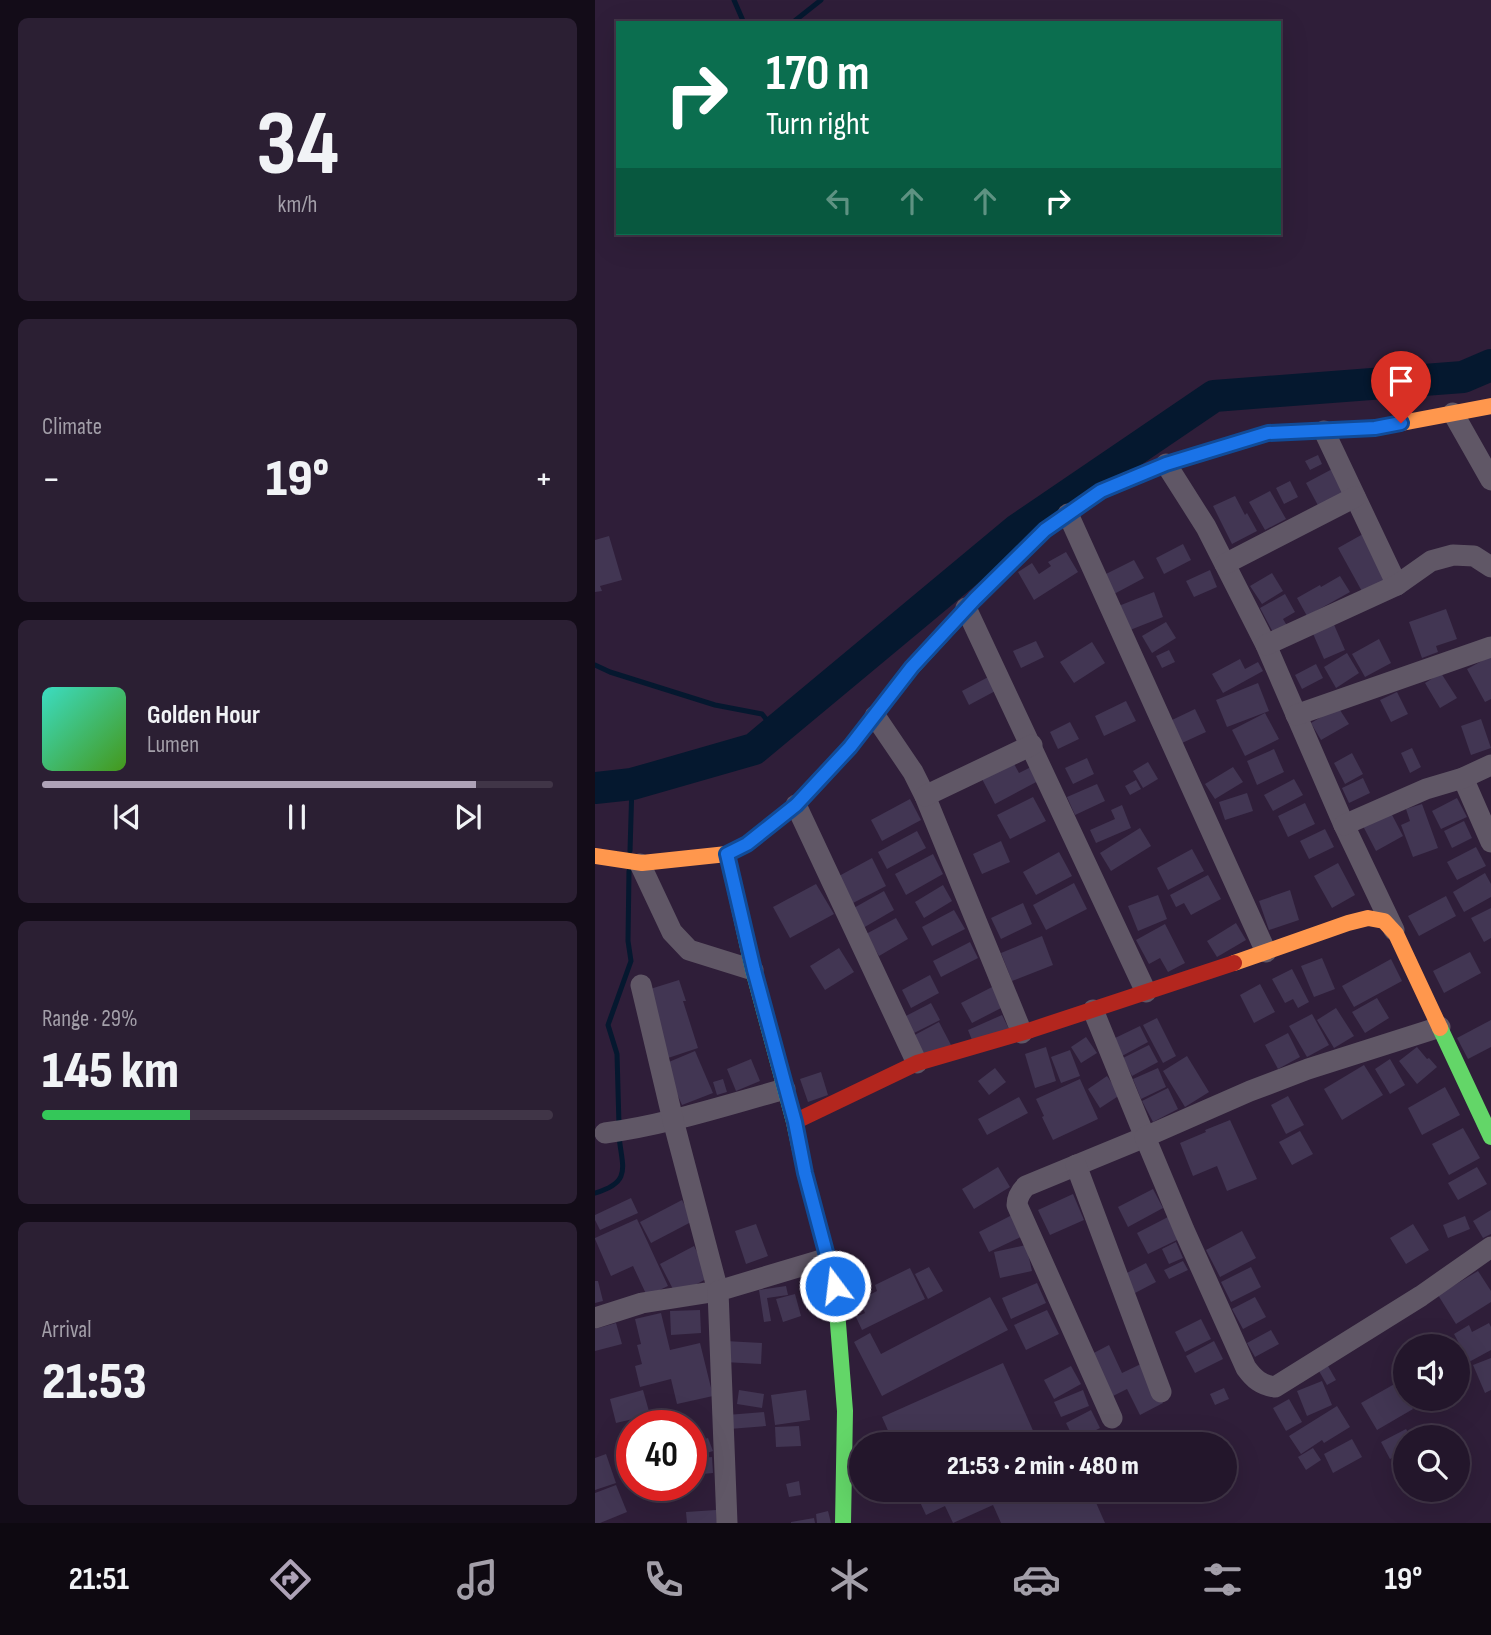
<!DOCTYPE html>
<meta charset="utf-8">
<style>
:root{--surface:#23162b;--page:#2b1f33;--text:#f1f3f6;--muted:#a39fa9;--line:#403547;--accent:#aea2b7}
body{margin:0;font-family:"Sofia Sans Condensed",sans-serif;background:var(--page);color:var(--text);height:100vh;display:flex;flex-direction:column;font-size:26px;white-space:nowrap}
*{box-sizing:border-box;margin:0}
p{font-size:23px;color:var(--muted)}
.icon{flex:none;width:38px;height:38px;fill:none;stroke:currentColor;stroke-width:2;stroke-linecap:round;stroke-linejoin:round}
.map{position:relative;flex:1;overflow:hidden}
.details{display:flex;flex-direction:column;gap:18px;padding:18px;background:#130c18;width:595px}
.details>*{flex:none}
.hud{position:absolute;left:21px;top:21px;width:665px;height:214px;border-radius:0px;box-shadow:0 7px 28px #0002,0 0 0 2px var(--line);background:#0b6e4f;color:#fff;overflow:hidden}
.fabs{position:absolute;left:798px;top:1334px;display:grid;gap:14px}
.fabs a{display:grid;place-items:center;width:77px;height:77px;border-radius:50%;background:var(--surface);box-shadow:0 7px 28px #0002,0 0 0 2px var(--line);font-size:35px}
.speed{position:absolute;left:21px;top:1410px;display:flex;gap:14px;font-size:35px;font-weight:700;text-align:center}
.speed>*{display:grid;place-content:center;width:91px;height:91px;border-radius:50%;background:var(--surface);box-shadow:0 7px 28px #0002,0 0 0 2px var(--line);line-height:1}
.speed .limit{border:10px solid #d22;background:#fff;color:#111}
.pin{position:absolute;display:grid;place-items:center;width:60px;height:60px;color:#fff;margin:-72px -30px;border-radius:50% 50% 50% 0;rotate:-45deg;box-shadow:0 0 7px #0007}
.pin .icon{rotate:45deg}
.me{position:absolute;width:77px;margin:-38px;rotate:345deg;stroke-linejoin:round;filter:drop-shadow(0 0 5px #0008)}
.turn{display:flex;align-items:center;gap:24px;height:147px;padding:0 35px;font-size:32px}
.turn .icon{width:91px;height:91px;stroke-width:2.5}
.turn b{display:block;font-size:49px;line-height:60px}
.lanes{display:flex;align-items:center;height:66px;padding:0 35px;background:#0003;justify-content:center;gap:35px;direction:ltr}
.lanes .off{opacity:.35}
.big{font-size:52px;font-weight:800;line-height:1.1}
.details .widget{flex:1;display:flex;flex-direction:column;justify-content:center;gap:10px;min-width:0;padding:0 24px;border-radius:10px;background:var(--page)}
.details .dial{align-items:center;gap:0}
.dial b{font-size:91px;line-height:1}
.song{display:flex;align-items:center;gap:21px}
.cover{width:84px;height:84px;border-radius:10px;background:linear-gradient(135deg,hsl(170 70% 55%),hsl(100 70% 35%))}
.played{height:7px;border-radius:4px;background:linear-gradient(90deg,var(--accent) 85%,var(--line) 85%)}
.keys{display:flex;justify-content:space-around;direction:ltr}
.heat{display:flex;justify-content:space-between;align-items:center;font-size:38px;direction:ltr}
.charge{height:10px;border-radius:5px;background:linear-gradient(90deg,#34c759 29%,var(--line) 0)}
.trip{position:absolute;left:254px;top:1432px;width:388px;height:70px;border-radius:35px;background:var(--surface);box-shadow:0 7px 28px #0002,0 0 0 2px var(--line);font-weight:800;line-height:70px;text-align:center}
.tabs{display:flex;height:112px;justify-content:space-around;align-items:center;background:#0e0911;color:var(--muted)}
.tabs .icon{width:49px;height:49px}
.tabs .active{color:var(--accent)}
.tabs b{font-size:32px;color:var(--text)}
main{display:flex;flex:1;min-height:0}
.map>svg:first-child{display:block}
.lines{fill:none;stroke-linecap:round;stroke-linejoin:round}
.stream{stroke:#05182f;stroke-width:5}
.river{stroke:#05182f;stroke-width:32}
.building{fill:#423653}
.street{stroke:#605766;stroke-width:21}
.fast{stroke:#63d668;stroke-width:16}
.slow{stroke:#ff974d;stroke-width:16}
.jam{stroke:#b3261e;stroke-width:16}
.route-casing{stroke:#114b97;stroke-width:18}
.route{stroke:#1a73e8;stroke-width:12}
</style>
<main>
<section class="details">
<div class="widget dial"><b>34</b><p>km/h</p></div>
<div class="widget"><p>Climate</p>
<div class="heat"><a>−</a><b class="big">19°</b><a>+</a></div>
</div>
<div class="widget">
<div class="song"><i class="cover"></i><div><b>Golden Hour</b><p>Lumen</p></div></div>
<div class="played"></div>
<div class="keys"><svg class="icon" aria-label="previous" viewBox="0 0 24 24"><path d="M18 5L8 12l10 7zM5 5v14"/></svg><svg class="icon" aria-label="pause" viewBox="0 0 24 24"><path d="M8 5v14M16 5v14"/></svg><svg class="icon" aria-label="next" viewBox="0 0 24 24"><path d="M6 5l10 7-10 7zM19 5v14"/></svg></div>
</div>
<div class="widget"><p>Range · 29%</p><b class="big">145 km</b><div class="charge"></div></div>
<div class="widget"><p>Arrival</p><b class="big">21:53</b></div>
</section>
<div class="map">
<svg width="896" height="1523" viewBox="0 0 896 1523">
<rect width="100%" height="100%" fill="#2f1e39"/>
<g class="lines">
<g class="stream">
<polyline points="139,0 149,23"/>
<polyline points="197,23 226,0"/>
<polyline points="0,665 15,672 120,705 167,714 181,731"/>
<polyline points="35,851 37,784"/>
<polyline points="24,1125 22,1054 13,1025 36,961 33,941 34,871"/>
<path d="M0,1193C39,1182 26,1165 24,1135"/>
</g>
<polyline class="river" points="0,788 37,784 159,749 422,530 619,396 868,377 896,365"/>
</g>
<g class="building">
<polygon points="723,455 727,464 715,470 710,461"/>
<polygon points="741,467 756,495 726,511 711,483"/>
<polygon points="695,481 703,497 689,504 681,488"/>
<polygon points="675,491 691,519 670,530 654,502"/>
<polygon points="640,496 650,515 652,513 662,531 637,544 618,506"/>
<polygon points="768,534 794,581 769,595 743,548"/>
<polygon points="14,536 27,580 5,586 7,591 0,592 0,540"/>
<polygon points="588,544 596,560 569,574 561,558"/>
<polygon points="471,552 483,572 439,600 423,572 437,563 444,574 456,566 453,562"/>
<polygon points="539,560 549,578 519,594 509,575"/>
<polygon points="615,570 622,587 599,597 591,581"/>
<polygon points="677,573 688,591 667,604 655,586"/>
<polygon points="745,576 755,592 712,616 702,598 725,585 726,587"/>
<polygon points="559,592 568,617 530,632 521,607"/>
<polygon points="690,594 700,612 688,619 694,629 680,636 665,608"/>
<polygon points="851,609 862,639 841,646 843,652 827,658 814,622"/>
<polygon points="737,620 750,650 729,659 716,629"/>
<polygon points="571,622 581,638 557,653 547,636"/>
<polygon points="784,639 796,663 770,677 757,654"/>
<polygon points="441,641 449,657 426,668 418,651"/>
<polygon points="497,642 510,663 479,683 465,662"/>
<polygon points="574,650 580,662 567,668 561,656"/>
<polygon points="752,653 764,673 741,688 729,667"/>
<polygon points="896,656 896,699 890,702 872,669"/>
<polygon points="645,659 650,669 663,662 668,671 628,693 617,674"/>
<polygon points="721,664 728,678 707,689 700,675"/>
<polygon points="846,673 862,698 845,708 830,683"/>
<polygon points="397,675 404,689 374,705 367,691"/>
<polygon points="663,683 674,711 632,727 621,700"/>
<polygon points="802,692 813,714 796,722 785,700"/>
<polygon points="531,701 541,721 509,736 500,716"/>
<polygon points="743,707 754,724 726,740 716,723"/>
<polygon points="600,709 611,732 587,743 577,720"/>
<polygon points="670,713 684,739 650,756 637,730"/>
<polygon points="886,719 896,748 876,755 866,726"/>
<polygon points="475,722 484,739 463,749 455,732"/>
<polygon points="817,748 826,767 815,773 806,753"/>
<polygon points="679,749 689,772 662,785 652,761"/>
<polygon points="757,753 768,774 750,784 739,763"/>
<polygon points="492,758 499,774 478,784 470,768"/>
<polygon points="417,760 424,773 438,766 445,780 400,804 386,777"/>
<polygon points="553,762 563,779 548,788 538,771"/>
<polygon points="638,767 648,782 620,799 610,784"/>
<polygon points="768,778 775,793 754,803 747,788"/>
<polygon points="699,779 708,795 678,811 669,795"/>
<polygon points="541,780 546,789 535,795 530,786"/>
<polygon points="502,784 510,801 480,815 472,797"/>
<polygon points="652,793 658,811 630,820 624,802"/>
<polygon points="438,797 451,821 415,839 402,815"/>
<polygon points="862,798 872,817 846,829 837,811"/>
<polygon points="315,799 326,820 287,841 276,820"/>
<polygon points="710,803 720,824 693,837 683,816"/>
<polygon points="827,804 843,848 818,857 806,825 815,821 811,809"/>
<polygon points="527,805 536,828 501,843 495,830 520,819 516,810"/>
<polygon points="795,811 808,836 781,851 768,826"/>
<polygon points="869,821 877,838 857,848 849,831"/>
<polygon points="545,828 556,846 516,871 505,853"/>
<polygon points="730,829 739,847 714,859 705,841"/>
<polygon points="322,831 331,848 292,869 283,852"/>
<polygon points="406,841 415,862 387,874 378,854"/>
<polygon points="881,847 891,866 862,880 852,862"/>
<polygon points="597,849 609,871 573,890 562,868"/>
<polygon points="464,852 477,876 441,895 428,872"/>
<polygon points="338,854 348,874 311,895 300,874"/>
<polygon points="277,858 291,886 258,903 244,876"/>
<polygon points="743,863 760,895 737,908 719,876"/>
<polygon points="890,873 896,884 896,897 869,912 858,892"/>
<polygon points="613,875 626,899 596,915 589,903 581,907 575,895"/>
<polygon points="479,883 492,909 451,930 438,905"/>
<polygon points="221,884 239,914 195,938 178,907"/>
<polygon points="348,885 357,901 329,918 320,902"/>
<polygon points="695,890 704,920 674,930 664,901"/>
<polygon points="289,891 299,910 268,928 257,909"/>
<polygon points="563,895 572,919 543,931 533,906"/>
<polygon points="851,896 861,916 824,936 813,916"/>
<polygon points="428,903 437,924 406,939 396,918"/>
<polygon points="896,908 896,938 889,942 876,918"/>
<polygon points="359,910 370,929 337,946 327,927"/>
<polygon points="301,918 313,939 284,956 271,934"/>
<polygon points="641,923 651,940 622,957 612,941"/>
<polygon points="570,924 590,963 573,972 565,958 554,964 541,940"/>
<polygon points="447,936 458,965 417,981 406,953"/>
<polygon points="375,942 383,958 346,977 338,961"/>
<polygon points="244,948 259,972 230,990 215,966"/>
<polygon points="875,952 886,973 849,993 838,971"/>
<polygon points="727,958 740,989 719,997 706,966"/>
<polygon points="796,959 807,981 759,1007 747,986"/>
<polygon points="697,969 714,1002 703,1008 698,999 690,1003 677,979"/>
<polygon points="335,975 344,993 316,1008 307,990"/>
<polygon points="84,980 91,1001 88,1001 103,1048 73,1058 52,990"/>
<polygon points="665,984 680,1012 659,1023 645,995"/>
<polygon points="399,986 410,1006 377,1023 366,1003"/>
<polygon points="782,998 794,1018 770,1033 757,1012"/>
<polygon points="336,1003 345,1020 315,1035 307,1018"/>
<polygon points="741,1008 759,1036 739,1048 722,1020"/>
<polygon points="717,1014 734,1045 712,1057 694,1026"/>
<polygon points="407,1015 414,1029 379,1045 373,1030"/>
<polygon points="562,1018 581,1056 568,1063 548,1025"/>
<polygon points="896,1020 896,1047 873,1059 862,1038"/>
<polygon points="344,1022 356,1045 327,1059 316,1037"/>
<polygon points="545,1026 553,1042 527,1056 518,1039"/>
<polygon points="693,1033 705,1057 683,1069 670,1045"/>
<polygon points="491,1037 502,1053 486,1063 476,1047"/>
<polygon points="554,1045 563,1062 537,1076 528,1058"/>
<polygon points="451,1047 461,1081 440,1088 430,1054"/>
<polygon points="822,1047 832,1059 834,1058 842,1067 822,1084 804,1061"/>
<polygon points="475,1050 485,1076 466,1083 456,1057"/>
<polygon points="100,1051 118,1093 87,1105 69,1064"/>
<polygon points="592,1056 614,1092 590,1107 568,1071"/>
<polygon points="156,1059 165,1081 141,1091 132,1069"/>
<polygon points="795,1059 810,1085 795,1094 780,1069"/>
<polygon points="769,1065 788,1095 747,1120 729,1089"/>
<polygon points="400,1068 411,1082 394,1095 383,1081"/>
<polygon points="563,1068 571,1087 546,1099 538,1079"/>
<polygon points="226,1072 233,1095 213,1102 205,1079"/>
<polygon points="512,1076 525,1095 505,1108 493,1089"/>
<polygon points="128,1079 132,1092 122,1095 118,1082"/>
<polygon points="485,1079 503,1119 458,1140 447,1117 449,1116 441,1099"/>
<polygon points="850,1087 865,1115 827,1135 813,1108"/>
<polygon points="573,1088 583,1109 558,1122 547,1101"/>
<polygon points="693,1096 709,1125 691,1134 676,1105"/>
<polygon points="424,1097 433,1113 392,1135 383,1119"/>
<polygon points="635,1120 662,1179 632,1191 622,1166 598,1176 585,1143 611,1132 610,1130"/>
<polygon points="868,1128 885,1158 854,1175 837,1144"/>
<polygon points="705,1131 718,1154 697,1165 684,1142"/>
<polygon points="403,1167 415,1187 379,1209 367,1189"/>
<polygon points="882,1167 892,1184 863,1200 853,1183"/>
<polygon points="558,1189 568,1208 533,1227 523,1207"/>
<polygon points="478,1194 489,1220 455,1235 443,1210"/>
<polygon points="36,1198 43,1213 5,1230 0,1220 0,1215"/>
<polygon points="87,1200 98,1221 56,1243 45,1222"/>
<polygon points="896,1210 896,1234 888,1238 878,1221"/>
<polygon points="417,1215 428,1236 394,1252 384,1232"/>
<polygon points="870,1216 875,1229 853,1238 848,1225"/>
<polygon points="573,1217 584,1239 553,1254 542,1233"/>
<polygon points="42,1219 73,1286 52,1296 38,1266 16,1276 0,1239 0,1238"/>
<polygon points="161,1224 173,1256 151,1264 140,1231"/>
<polygon points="818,1224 834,1250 811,1264 795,1238"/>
<polygon points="647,1231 661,1258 625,1277 611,1250"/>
<polygon points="581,1242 588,1258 574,1264 567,1249"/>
<polygon points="431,1245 437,1271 405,1278 399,1252"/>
<polygon points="99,1246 115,1277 81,1295 65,1264"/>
<polygon points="588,1261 593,1270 574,1279 569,1270"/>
<polygon points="551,1263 561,1282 540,1293 530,1274"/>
<polygon points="334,1267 348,1291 333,1299 320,1274"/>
<polygon points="656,1267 666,1287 636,1302 626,1282"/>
<polygon points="315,1268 330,1299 267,1330 261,1317 270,1313 264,1300 282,1291 280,1285"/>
<polygon points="883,1271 896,1291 896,1302 861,1324 843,1295"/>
<polygon points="0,1281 3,1281 8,1301 0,1303"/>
<polygon points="442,1283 451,1303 416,1319 407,1298"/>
<polygon points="191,1286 193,1295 172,1298 176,1321 169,1322 164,1290"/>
<polygon points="200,1294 206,1316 188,1322 181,1299"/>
<polygon points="395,1297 413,1330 287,1396 259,1342 275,1333 286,1354"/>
<polygon points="660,1297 671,1317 648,1329 637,1309"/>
<polygon points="105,1310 106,1333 76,1335 75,1311"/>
<polygon points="452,1310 464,1334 431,1350 419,1325"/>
<polygon points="66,1313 75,1350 105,1343 118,1396 82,1404 76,1379 45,1387 40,1366 47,1364 42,1345 46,1344 40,1319"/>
<polygon points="606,1319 616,1339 590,1352 580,1332"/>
<polygon points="21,1323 27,1344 0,1351 0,1329"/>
<polygon points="894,1323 896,1327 896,1350 874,1362 859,1334 874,1325 877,1332"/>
<polygon points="676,1330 684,1344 660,1357 652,1343"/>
<polygon points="130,1341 167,1343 166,1364 129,1362"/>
<polygon points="619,1341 628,1359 600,1373 591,1356"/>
<polygon points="514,1345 527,1373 548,1363 568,1403 545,1415 532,1389 512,1399 491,1357"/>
<polygon points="896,1358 896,1390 890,1393 878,1365"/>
<polygon points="408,1363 444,1444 299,1444 287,1417"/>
<polygon points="476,1366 486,1384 459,1399 449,1380"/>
<polygon points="733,1366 741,1380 732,1385 724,1371"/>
<polygon points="727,1381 737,1405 712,1416 702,1391"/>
<polygon points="803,1382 810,1394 810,1398 812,1398 818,1409 782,1430 766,1403"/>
<polygon points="629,1388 634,1399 620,1405 615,1394"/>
<polygon points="48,1390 55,1415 21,1423 15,1399"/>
<polygon points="144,1390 169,1394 167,1408 142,1404"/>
<polygon points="211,1390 215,1420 180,1425 176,1395"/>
<polygon points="488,1390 494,1406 466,1417 459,1402"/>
<polygon points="694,1399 707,1422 691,1431 678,1408"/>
<polygon points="742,1406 755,1427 729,1443 727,1440 706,1454 694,1436"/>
<polygon points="496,1410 505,1428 480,1441 471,1423"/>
<polygon points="169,1412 171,1426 134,1429 132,1415"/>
<polygon points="204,1426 206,1446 181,1447 180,1427"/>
<polygon points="811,1429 816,1437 810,1437 810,1450 795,1459 786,1442"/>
<polygon points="113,1438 118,1451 96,1458 96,1443"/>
<polygon points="757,1439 767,1457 738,1473 729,1454"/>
<polygon points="718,1448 726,1460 711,1470 703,1457"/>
<polygon points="11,1454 21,1483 0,1490 0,1458"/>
<polygon points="117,1457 118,1473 96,1475 96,1459"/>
<polygon points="204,1481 206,1495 194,1497 191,1484"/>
<polygon points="21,1485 32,1512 5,1523 0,1523 0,1493"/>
<polygon points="319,1489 449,1489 450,1492 455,1489 495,1489 510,1523 406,1523 398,1505 358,1523 350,1506 331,1515"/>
<polygon points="121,1510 122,1523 92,1523 91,1512"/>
<polygon points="233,1511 236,1523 222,1523 221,1514"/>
<polygon points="219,1518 220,1523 196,1523 196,1522"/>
</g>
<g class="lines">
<g class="street">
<polyline points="858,413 896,480"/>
<polyline points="729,431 802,585"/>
<polyline points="571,464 611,527 671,645 749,825 799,930"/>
<polyline points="473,514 671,952"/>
<polyline points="630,564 760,497"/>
<polyline points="371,608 551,992"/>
<polyline points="671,645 802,585 836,561 858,555 879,556 896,567"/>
<polyline points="701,715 896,647"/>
<polyline points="280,716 318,772 330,796 427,1033"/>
<polyline points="868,778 896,842"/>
<polyline points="330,796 437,745"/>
<polyline points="201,805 322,1063"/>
<polyline points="749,825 831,789 868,778 896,765"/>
<polyline points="45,864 77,932 94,950 158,970"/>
<path d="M498,1010L550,1137L431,1186C425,1192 422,1197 422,1205L517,1418"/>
<path d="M845,1027L713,1069L655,1091L550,1137L589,1230L651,1368C659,1379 666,1385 680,1387L826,1296L896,1247"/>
<path d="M10,1133C71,1125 131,1105 190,1089"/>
<polyline points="481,1165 566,1392"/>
<polyline points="0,1318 47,1303 123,1291 78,1120 46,985"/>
<polyline points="132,1523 123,1291 233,1258"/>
</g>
<g class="fast">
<polyline points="313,672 380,599 450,530 506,491 571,464 660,437"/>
<polyline points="132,854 158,970 199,1122 210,1173 240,1286 250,1411 248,1523"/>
<polyline points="845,1028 896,1137"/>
</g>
<g class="slow">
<polyline points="660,437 673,433 780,428 896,406"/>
<polyline points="0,856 47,863 132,854 152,844 201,805 255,747 313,672"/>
<polyline points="639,963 753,923 773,918 789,921 801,934 845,1028"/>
</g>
<polyline class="jam" points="199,1122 322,1063 436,1030 639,963"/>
</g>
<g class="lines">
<defs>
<polyline id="route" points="240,1286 210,1173 200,1122 159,970 132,854 152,844 201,805 255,747 317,667 380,599 450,530 506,491 571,464 673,433 780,428 806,423"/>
</defs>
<use href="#route" class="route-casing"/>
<use href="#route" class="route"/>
</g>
</svg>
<div class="fabs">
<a><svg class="icon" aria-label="sound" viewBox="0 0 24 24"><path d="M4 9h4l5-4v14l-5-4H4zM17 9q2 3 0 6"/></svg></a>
<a><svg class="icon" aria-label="search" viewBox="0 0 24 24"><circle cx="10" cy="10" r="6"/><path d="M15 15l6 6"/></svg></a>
</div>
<div class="speed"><div class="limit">40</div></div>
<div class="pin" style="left:806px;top:423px;background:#d93025"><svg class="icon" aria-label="arrive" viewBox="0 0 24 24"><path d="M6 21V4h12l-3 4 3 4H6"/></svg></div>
<svg class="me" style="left:240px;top:1286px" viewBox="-20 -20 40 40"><circle r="17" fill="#1a73e8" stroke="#fff" stroke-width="3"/><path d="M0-11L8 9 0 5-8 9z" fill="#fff"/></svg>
<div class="trip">21:53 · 2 min · 480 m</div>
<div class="hud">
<div class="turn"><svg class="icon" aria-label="right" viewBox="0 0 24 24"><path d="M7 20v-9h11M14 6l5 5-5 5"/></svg><div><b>170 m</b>Turn right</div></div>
<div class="lanes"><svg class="icon off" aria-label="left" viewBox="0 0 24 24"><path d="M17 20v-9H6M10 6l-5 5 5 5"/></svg><svg class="icon off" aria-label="ahead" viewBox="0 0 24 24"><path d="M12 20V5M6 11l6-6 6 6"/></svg><svg class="icon off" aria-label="ahead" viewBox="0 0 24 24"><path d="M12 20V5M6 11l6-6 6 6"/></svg><svg class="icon" aria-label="right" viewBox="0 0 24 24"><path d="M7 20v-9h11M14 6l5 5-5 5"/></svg></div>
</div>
</div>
</main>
<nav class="tabs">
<b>21:51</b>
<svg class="icon active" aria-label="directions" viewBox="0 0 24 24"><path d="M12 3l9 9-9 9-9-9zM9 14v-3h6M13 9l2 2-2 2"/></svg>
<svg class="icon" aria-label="music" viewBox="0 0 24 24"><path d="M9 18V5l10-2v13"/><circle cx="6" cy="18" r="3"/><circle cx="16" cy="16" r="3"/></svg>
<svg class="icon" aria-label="phone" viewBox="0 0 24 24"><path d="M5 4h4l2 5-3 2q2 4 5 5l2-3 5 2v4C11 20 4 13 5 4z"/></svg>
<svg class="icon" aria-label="climate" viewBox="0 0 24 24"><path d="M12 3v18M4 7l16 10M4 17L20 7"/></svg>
<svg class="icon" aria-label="car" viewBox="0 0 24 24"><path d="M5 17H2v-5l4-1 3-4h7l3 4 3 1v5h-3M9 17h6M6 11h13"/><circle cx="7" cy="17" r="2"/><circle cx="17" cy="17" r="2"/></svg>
<svg class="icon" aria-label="filters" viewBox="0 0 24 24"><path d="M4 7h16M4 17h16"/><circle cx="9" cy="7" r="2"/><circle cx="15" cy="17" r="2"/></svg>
<b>19°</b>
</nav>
